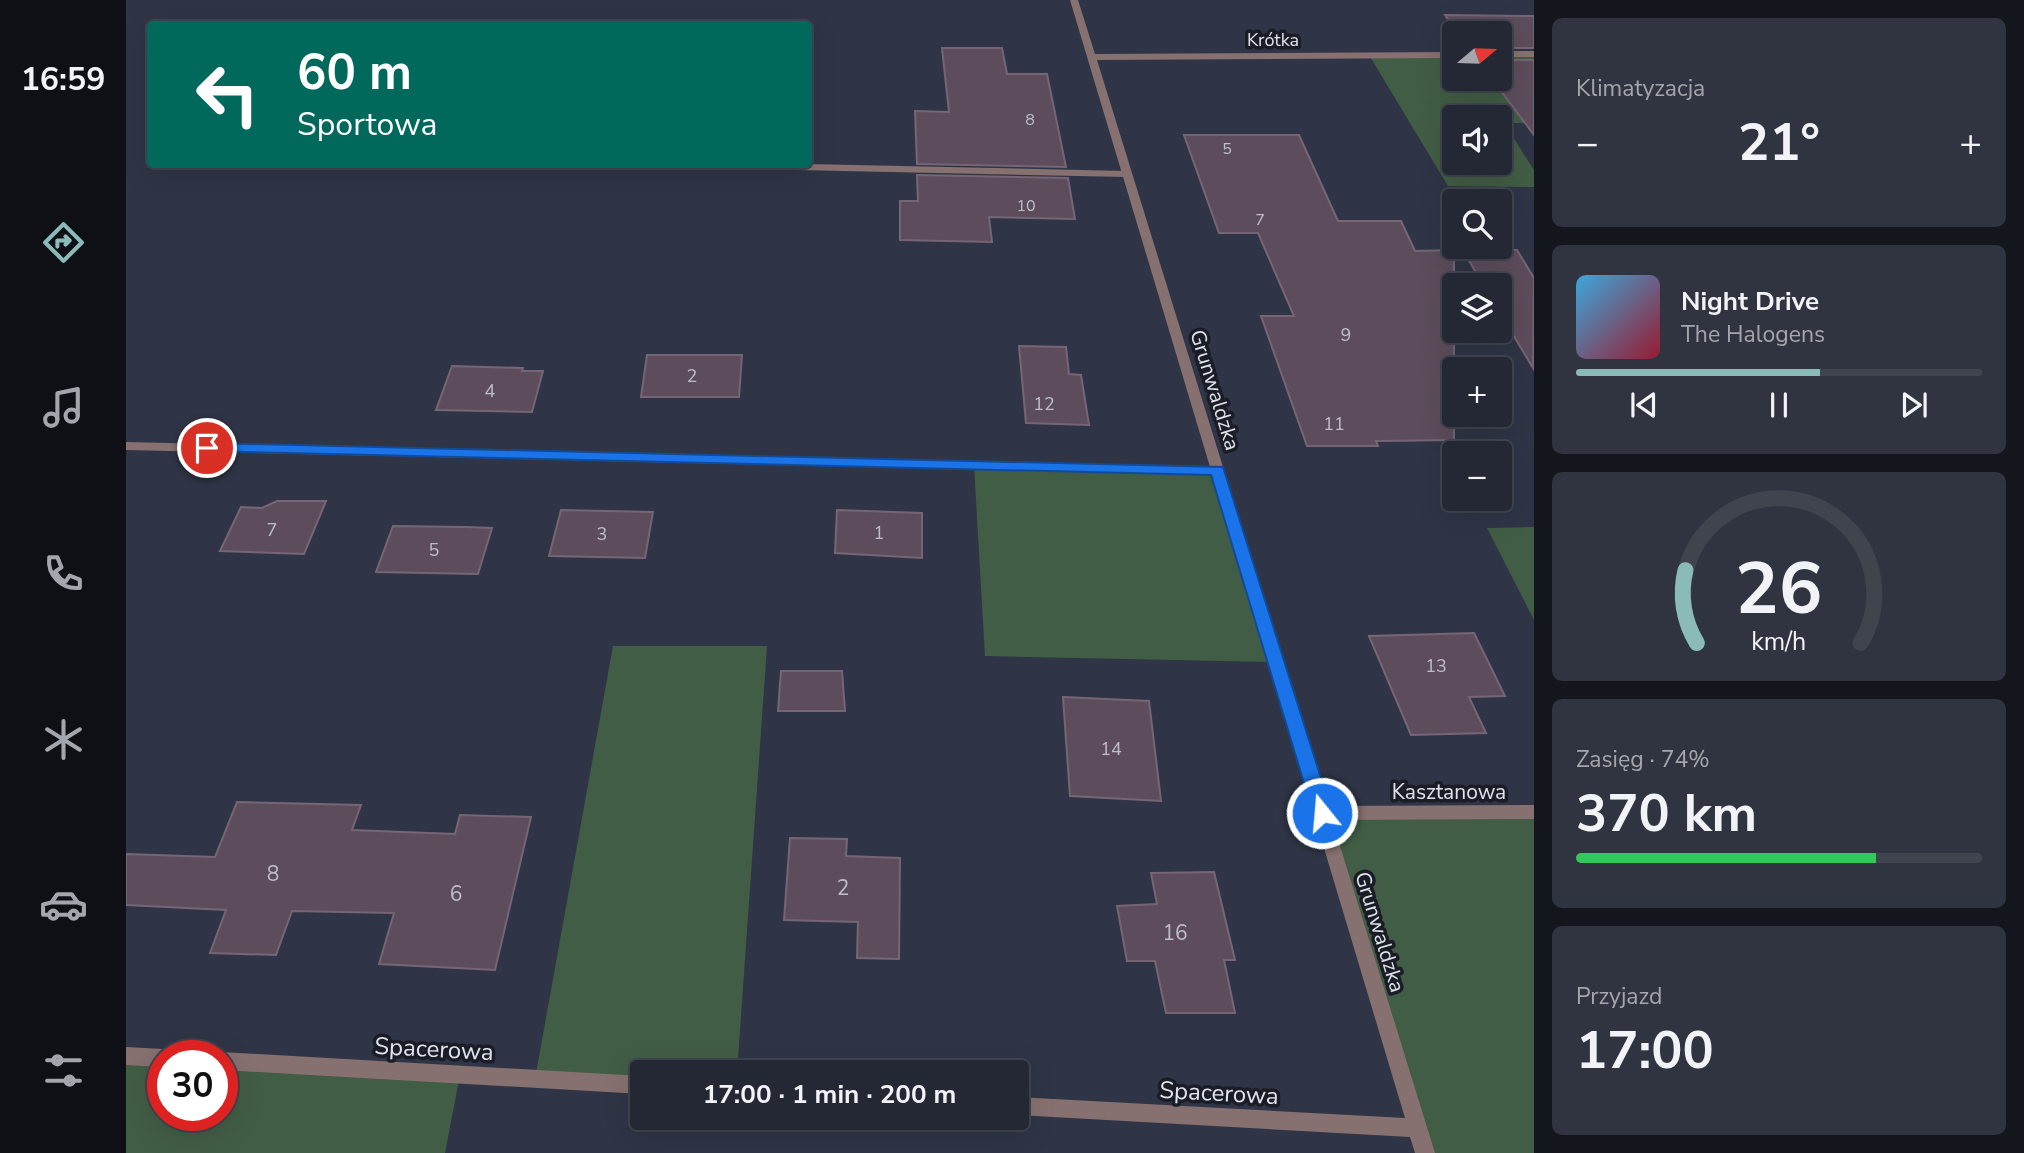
<!DOCTYPE html>
<html lang="pl">
<meta charset="utf-8">
<style>
:root{--surface:#232834;--page:#2f3440;--text:#f1f3f6;--muted:#a3a6ac;--line:#40444f;--accent:#8bbbb9}
body{margin:0;font-family:"Nunito Sans",sans-serif;background:var(--page);color:var(--text);height:100vh;display:flex;flex-direction:column;font-size:26px;white-space:nowrap}
*{box-sizing:border-box;margin:0}
p{font-size:23px;color:var(--muted)}
.icon{flex:none;width:38px;height:38px;fill:none;stroke:currentColor;stroke-width:2;stroke-linecap:round;stroke-linejoin:round}
.map{position:relative;flex:1;overflow:hidden}
.details{display:flex;flex-direction:column;gap:18px;padding:18px;background:#13161d;width:490px}
.details>*{flex:none}
.hud{position:absolute;left:21px;top:21px;width:665px;height:147px;border-radius:7px;box-shadow:0 7px 28px #0002,0 0 0 2px var(--line);background:#00695c;color:#fff;overflow:hidden}
.needle{width:46px;rotate:71deg}
.tools{position:absolute;left:1316px;top:21px;display:grid;gap:14px}
.tools a{display:grid;place-items:center;width:70px;height:70px;border-radius:7px;background:var(--surface);box-shadow:0 7px 28px #0002,0 0 0 2px var(--line);font-size:35px}
.speed{position:absolute;left:21px;top:1040px;display:flex;gap:14px;font-size:35px;font-weight:700;text-align:center}
.speed>*{display:grid;place-content:center;width:91px;height:91px;border-radius:50%;background:var(--surface);box-shadow:0 7px 28px #0002,0 0 0 2px var(--line);line-height:1}
.speed .limit{border:10px solid #d22;background:#fff;color:#111}
.pin{position:absolute;display:grid;place-items:center;width:60px;height:60px;color:#fff;margin:-30px;border:4px solid #fff;border-radius:50%;box-shadow:0 2px 7px #0007}
.me{position:absolute;width:77px;margin:-38px;rotate:343deg;stroke-linejoin:round;filter:drop-shadow(0 0 5px #0008)}
.turn{display:flex;align-items:center;gap:24px;height:147px;padding:0 35px;font-size:32px}
.turn .icon{width:91px;height:91px;stroke-width:2.5}
.turn b{display:block;font-size:49px;line-height:60px}
.big{font-size:52px;font-weight:700;line-height:1.1}
.details .widget{flex:1;display:flex;flex-direction:column;justify-content:center;gap:10px;min-width:0;padding:0 24px;border-radius:10px;background:var(--page)}
.details .dial{align-items:center;gap:0}
.dial svg{height:182px;overflow:visible;fill:none;stroke:var(--line);stroke-width:7;stroke-linecap:round;text-anchor:middle}
.dial text{fill:var(--text);stroke:none}
.song{display:flex;align-items:center;gap:21px}
.cover{width:84px;height:84px;border-radius:10px;background:linear-gradient(135deg,hsl(200 70% 55%),hsl(350 70% 35%))}
.played{height:7px;border-radius:4px;background:linear-gradient(90deg,var(--accent) 60%,var(--line) 60%)}
.keys{display:flex;justify-content:space-around;direction:ltr}
.heat{display:flex;justify-content:space-between;align-items:center;font-size:38px;direction:ltr}
.charge{height:10px;border-radius:5px;background:linear-gradient(90deg,#34c759 74%,var(--line) 0)}
.trip{position:absolute;left:504px;top:1060px;width:399px;height:70px;border-radius:7px;background:var(--surface);box-shadow:0 7px 28px #0002,0 0 0 2px var(--line);font-weight:700;line-height:70px;text-align:center}
main{display:flex;flex:1;min-height:0}
.menu{display:flex;flex-direction:column;width:126px;justify-content:space-around;align-items:center;background:#0e1015;color:var(--muted)}
.menu .icon{width:49px;height:49px}
.menu .on{color:var(--accent)}
.menu b{font-size:32px;color:var(--text)}
.map>svg:first-child{display:block}
.green{fill:#425d45;fill-rule:evenodd}
.building{fill:#5d4d5c;stroke:#766575;stroke-width:2}
.lines{fill:none;stroke-linecap:round;stroke-linejoin:round}
.service{fill:#877070;fill-rule:evenodd}
.minor{fill:#877070;fill-rule:evenodd}
.route{fill:#1a73e8;stroke:#114b97;stroke-width:2}
.labels{text-anchor:middle;stroke-width:7;stroke-linejoin:round;paint-order:stroke}
.far-number-label{font-size:16px;fill:#bebeca}
.far-street-label{font-size:18px;fill:#dfe3ee;stroke:#1a1d25}
.number-label{font-size:18px;fill:#bebeca}
.street-label{font-size:21px;fill:#dfe3ee;stroke:#1a1d25}
.near-number-label{font-size:21px;fill:#bebeca}
.near-street-label{font-size:24px;fill:#dfe3ee;stroke:#1a1d25}
</style>
<main>
<nav class="menu">
<b>16:59</b>
<svg class="icon on" aria-label="directions" viewBox="0 0 24 24"><path d="M12 3l9 9-9 9-9-9zM9 14v-3h6M13 9l2 2-2 2"/></svg>
<svg class="icon" aria-label="music" viewBox="0 0 24 24"><path d="M9 18V5l10-2v13"/><circle cx="6" cy="18" r="3"/><circle cx="16" cy="16" r="3"/></svg>
<svg class="icon" aria-label="phone" viewBox="0 0 24 24"><path d="M5 4h4l2 5-3 2q2 4 5 5l2-3 5 2v4C11 20 4 13 5 4z"/></svg>
<svg class="icon" aria-label="climate" viewBox="0 0 24 24"><path d="M12 3v18M4 7l16 10M4 17L20 7"/></svg>
<svg class="icon" aria-label="car" viewBox="0 0 24 24"><path d="M5 17H2v-5l4-1 3-4h7l3 4 3 1v5h-3M9 17h6M6 11h13"/><circle cx="7" cy="17" r="2"/><circle cx="17" cy="17" r="2"/></svg>
<svg class="icon" aria-label="filters" viewBox="0 0 24 24"><path d="M4 7h16M4 17h16"/><circle cx="9" cy="7" r="2"/><circle cx="15" cy="17" r="2"/></svg>
</nav>
<div class="map">
<svg width="1408" height="1153" viewBox="0 0 1408 1153">
<rect width="100%" height="100%" fill="#2f3546"/>
<g class="green">
<path d="M1374,54H1408V123H1378L1408,170V187L1322,186L1243,55H1328V79H1374ZM1328,117H1374V163H1328Z"/>
<polygon points="848,465 1091,471 1151,662 859,656"/>
<polygon points="1408,527 1408,620 1361,528"/>
<polygon points="487,646 641,646 611,1073 516,1073 516,1085 409,1079"/>
<polygon points="1408,812 1408,1153 1299,1153 1196,813"/>
<polygon points="0,1056 37,1058 37,1115 96,1115 96,1061 334,1075 319,1153 0,1153"/>
</g>
<g class="building">
<polygon points="1319,15 1408,16 1408,48 1374,48 1374,33 1332,33"/>
<polygon points="816,48 876,48 881,74 921,74 940,167 791,164 789,111 823,112"/>
<polygon points="1374,60 1408,60 1408,135 1366,79 1374,79"/>
<polygon points="1058,135 1173,135 1212,221 1275,221 1289,251 1328,250 1328,440 1250,441 1252,446 1181,446 1135,316 1168,316 1132,233 1093,233"/>
<polygon points="791,175 942,178 949,219 863,217 866,242 774,240 774,201 792,201"/>
<polygon points="1337,250 1391,250 1408,278 1407,368 1374,313 1374,285 1357,285"/>
<polygon points="893,346 940,347 943,374 955,375 963,425 900,423"/>
<polygon points="521,355 616,355 613,397 515,397"/>
<polygon points="326,366 397,368 396,371 417,371 406,412 310,410"/>
<polygon points="151,501 200,501 178,554 94,551 115,507 136,508"/>
<polygon points="435,510 527,512 519,558 423,556"/>
<polygon points="711,510 796,513 796,558 709,553"/>
<polygon points="267,526 339,527 366,528 352,574 250,572"/>
<polygon points="1348,633 1379,696 1343,697 1360,733 1285,735 1243,636"/>
<polygon points="655,671 716,671 719,711 652,711"/>
<polygon points="937,697 1023,701 1035,801 944,796"/>
<polygon points="111,802 235,805 226,830 329,834 334,815 405,817 369,970 253,964 268,913 166,911 150,955 84,953 100,910 0,905 0,854 89,857"/>
<polygon points="664,838 721,839 720,856 774,858 773,959 731,958 732,922 658,920"/>
<polygon points="1088,872 1109,960 1098,960 1109,1013 1040,1013 1029,961 1001,961 991,906 1031,904 1025,873"/>
</g>
<g class="lines">
<polygon class="service" points="523,164 682,164 1000,171 1005,174 1000,177 528,167"/>
<g class="minor">
<polygon points="944,0 952,0 969,54 1328,52 1328,58 971,60 1202,806 1408,805 1408,819 1206,820 1309,1153 1289,1153 1284,1137 891,1115 891,1097 1279,1118 1086,475 0,450 0,442 1084,467"/>
<rect x="1374" y="51" width="34" height="6"/>
<polygon points="0,1047 37,1049 44,1052 45,1055 37,1055 37,1067 0,1065"/>
<polygon points="96,1052 516,1076 516,1094 96,1070 96,1055 89,1055"/>
</g>
</g>
<polygon class="route" points="81,443 1097,467 1206,813 1203,819 1196,821 1190,819 1187,813 1085,475 76,451 74,448"/>
<g class="labels">
<g class="far-number-label">
<text x="904" y="125">8</text>
<text x="1101" y="154">5</text>
<text x="900" y="211">10</text>
<text x="1134" y="225">7</text>
</g>
<g class="far-street-label">
<text x="1147" y="46">Krótka</text>
</g>
<g class="number-label">
<text x="1220" y="341">9</text>
<text x="566" y="382">2</text>
<text x="364" y="397">4</text>
<text x="918" y="410">12</text>
<text x="1208" y="430">11</text>
<text x="146" y="536">7</text>
<text x="753" y="539">1</text>
<text x="476" y="540">3</text>
<text x="308" y="556">5</text>
<text x="1310" y="672">13</text>
<text x="985" y="755">14</text>
</g>
<g class="street-label">
<text transform="translate(1089 390) rotate(73)" y="7">Grunwaldzka</text>
<text x="1323" y="799">Kasztanowa</text>
<text transform="translate(1254 932) rotate(73)" y="7">Grunwaldzka</text>
</g>
<g class="near-number-label">
<text x="147" y="881">8</text>
<text x="717" y="895">2</text>
<text x="330" y="901">6</text>
<text x="1049" y="940">16</text>
</g>
<g class="near-street-label">
<text transform="translate(308 1049) rotate(3)" y="8">Spacerowa</text>
<text transform="translate(1093 1093) rotate(3)" y="8">Spacerowa</text>
</g>
</g>
</svg>
<div class="tools">
<a><svg class="needle" viewBox="-14 -14 28 28"><path d="M0-13l5 13h-10z" fill="#e53935"/><path d="M0 13l5-13h-10z" fill="#a3a6ac"/></svg></a>
<a><svg class="icon" aria-label="sound" viewBox="0 0 24 24"><path d="M4 9h4l5-4v14l-5-4H4zM17 9q2 3 0 6"/></svg></a>
<a><svg class="icon" aria-label="search" viewBox="0 0 24 24"><circle cx="10" cy="10" r="6"/><path d="M15 15l6 6"/></svg></a>
<a><svg class="icon" aria-label="layers" viewBox="0 0 24 24"><path d="M12 4l9 5-9 5-9-5zM3 14l9 5 9-5"/></svg></a>
<a>+</a>
<a>−</a>
</div>
<div class="speed"><div class="limit">30</div></div>
<div class="pin" style="left:81px;top:448px;background:#d93025"><svg class="icon" aria-label="arrive" viewBox="0 0 24 24"><path d="M6 21V4h12l-3 4 3 4H6"/></svg></div>
<svg class="me" style="left:1196px;top:813px" viewBox="-20 -20 40 40"><circle r="17" fill="#1a73e8" stroke="#fff" stroke-width="3"/><path d="M0-11L8 9 0 5-8 9z" fill="#fff"/></svg>
<div class="trip">17:00 · 1 min · 200 m</div>
<div class="hud">
<div class="turn"><svg class="icon" aria-label="left" viewBox="0 0 24 24"><path d="M17 20v-9H6M10 6l-5 5 5 5"/></svg><div><b>60 m</b>Sportowa</div></div>
</div>
</div>
<section class="details">
<div class="widget"><p>Klimatyzacja</p>
<div class="heat"><a>−</a><b class="big">21°</b><a>+</a></div>
</div>
<div class="widget">
<div class="song"><i class="cover"></i><div><b>Night Drive</b><p>The Halogens</p></div></div>
<div class="played"></div>
<div class="keys"><svg class="icon" aria-label="previous" viewBox="0 0 24 24"><path d="M18 5L8 12l10 7zM5 5v14"/></svg><svg class="icon" aria-label="pause" viewBox="0 0 24 24"><path d="M8 5v14M16 5v14"/></svg><svg class="icon" aria-label="next" viewBox="0 0 24 24"><path d="M6 5l10 7-10 7zM19 5v14"/></svg></div>
</div>
<div class="widget dial"><svg viewBox="0 0 100 80">
<path d="M14 69A42 42 0 1 1 86 69"/>
<path d="M14 69A42 42 0 0 1 9 37" stroke="#8bbbb9"/>
<text x="50" y="56" font-size="32" font-weight="700">26</text>
<text x="50" y="72" font-size="11">km/h</text>
</svg></div>
<div class="widget"><p>Zasięg · 74%</p><b class="big">370 km</b><div class="charge"></div></div>
<div class="widget"><p>Przyjazd</p><b class="big">17:00</b></div>
</section>
</main>
